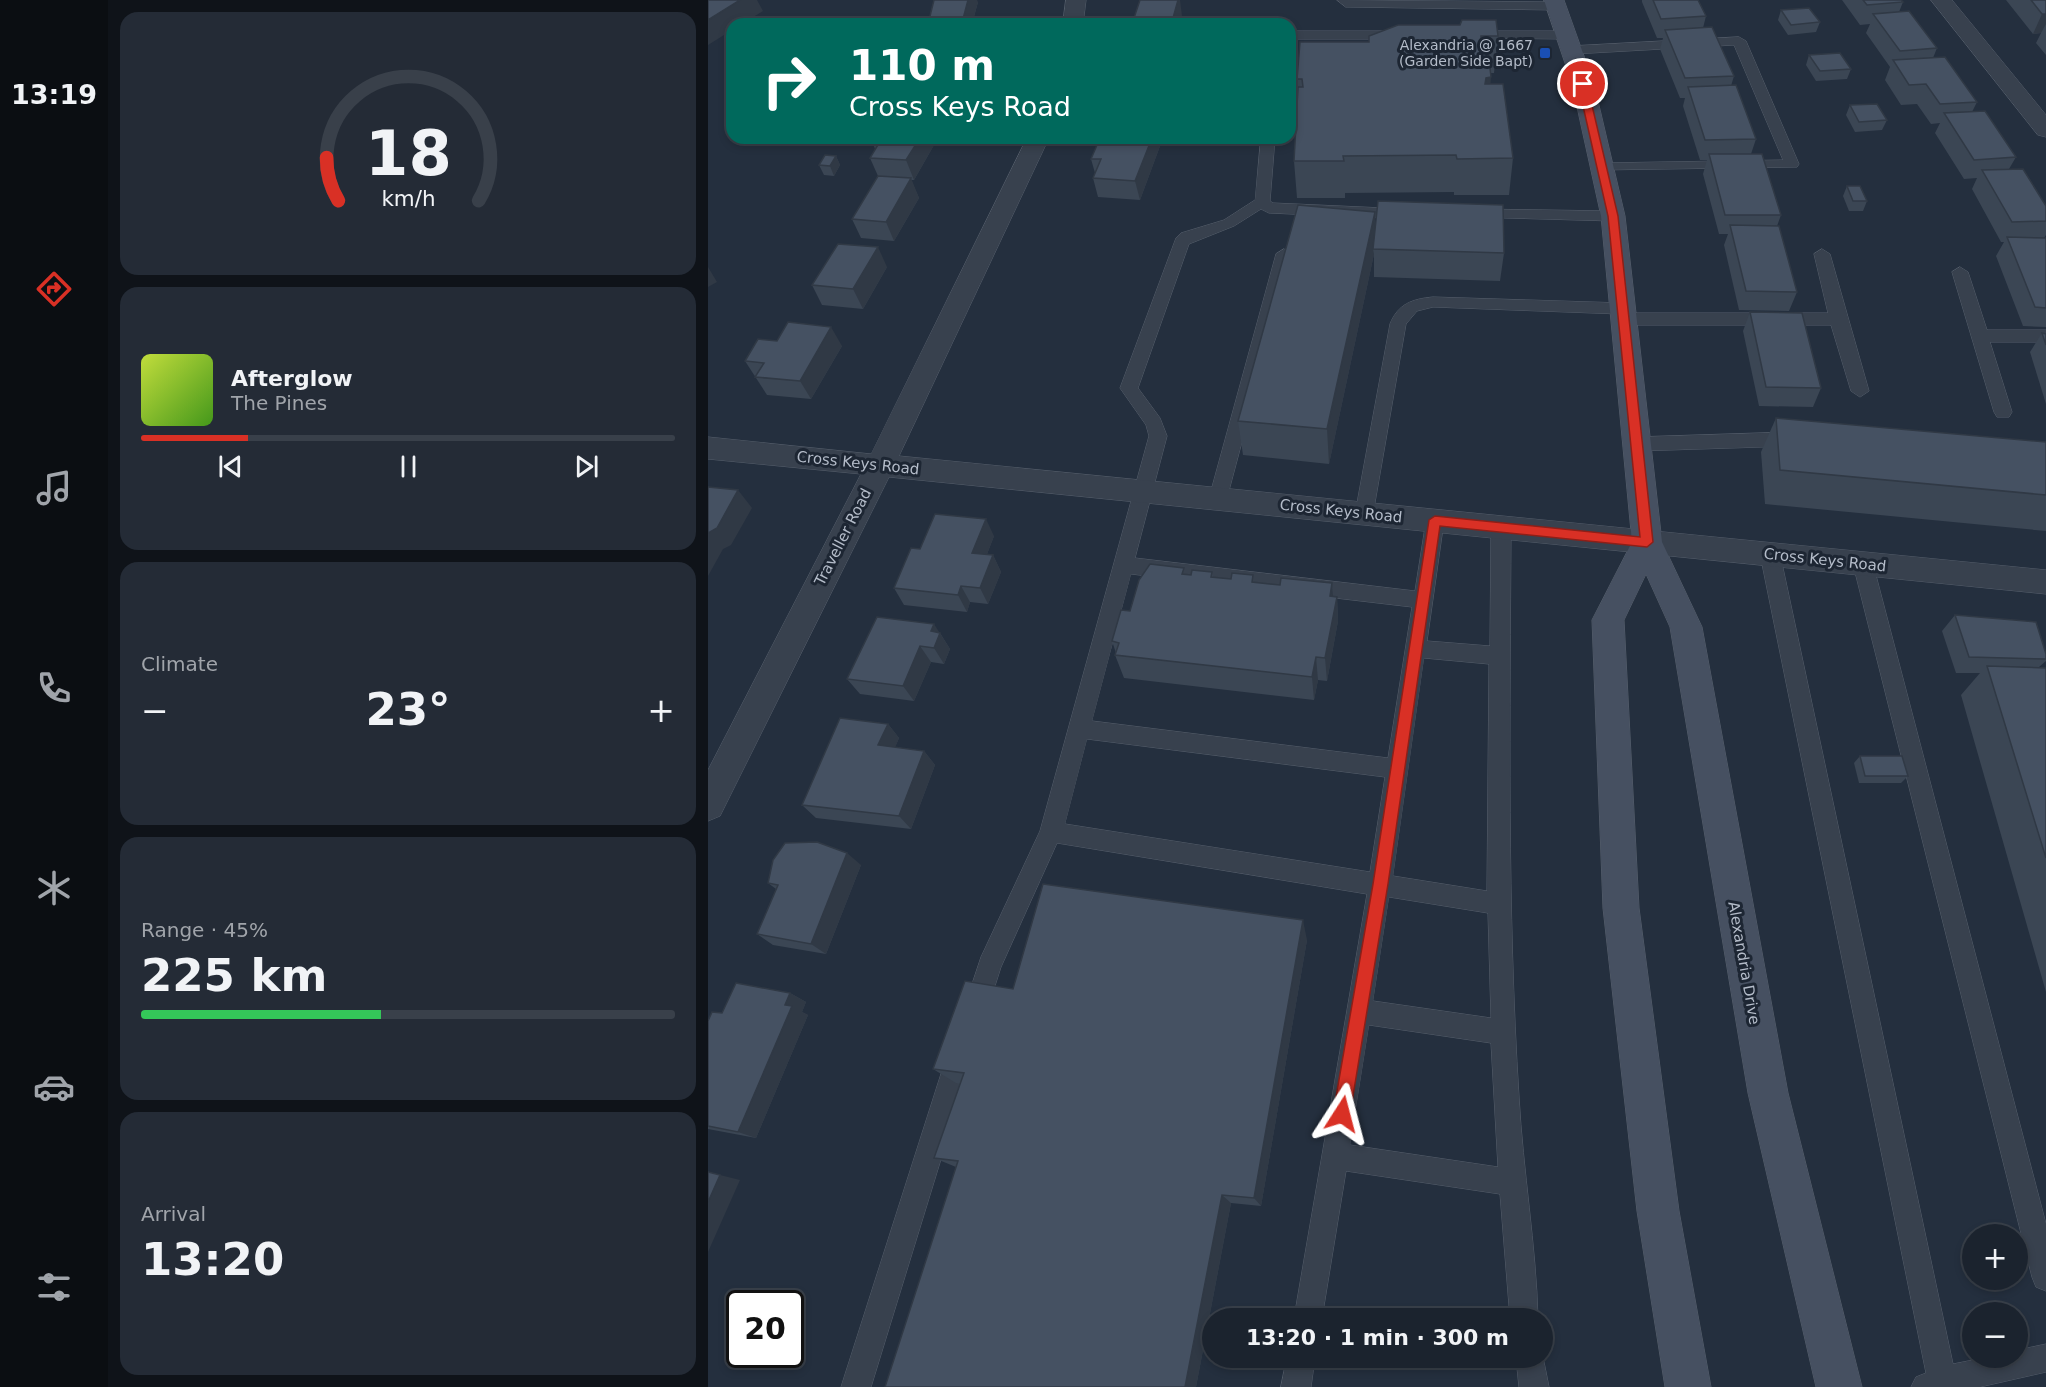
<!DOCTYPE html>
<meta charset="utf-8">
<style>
:root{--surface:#1b232e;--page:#242b36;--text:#f1f3f6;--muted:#a0a4aa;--line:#39404a;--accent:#d93025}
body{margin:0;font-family:"DejaVu Sans",sans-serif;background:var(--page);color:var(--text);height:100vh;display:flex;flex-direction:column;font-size:22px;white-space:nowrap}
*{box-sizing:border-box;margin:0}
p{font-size:20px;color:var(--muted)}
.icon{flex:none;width:33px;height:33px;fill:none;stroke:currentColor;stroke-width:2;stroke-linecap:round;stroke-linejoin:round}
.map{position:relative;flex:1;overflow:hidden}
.panel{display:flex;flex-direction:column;gap:12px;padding:12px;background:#0f1319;width:600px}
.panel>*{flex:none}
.hud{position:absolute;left:18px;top:18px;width:570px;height:126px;border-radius:18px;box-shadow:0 3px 9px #0003,0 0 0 2px var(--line);background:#00695c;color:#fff;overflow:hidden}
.fabs{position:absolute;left:1254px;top:1224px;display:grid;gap:12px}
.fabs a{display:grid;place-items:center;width:66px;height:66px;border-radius:50%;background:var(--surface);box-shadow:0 3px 9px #0003,0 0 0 2px var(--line);font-size:30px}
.speed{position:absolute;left:18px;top:1290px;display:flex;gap:12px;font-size:30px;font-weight:700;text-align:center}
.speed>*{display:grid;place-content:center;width:78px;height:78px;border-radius:50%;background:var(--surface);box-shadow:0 3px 9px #0003,0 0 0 2px var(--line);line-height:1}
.speed .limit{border:3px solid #111;border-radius:9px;background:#fff;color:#111}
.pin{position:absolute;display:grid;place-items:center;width:51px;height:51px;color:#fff;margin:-26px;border:3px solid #fff;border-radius:50%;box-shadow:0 2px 6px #0007}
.me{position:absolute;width:66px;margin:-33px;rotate:9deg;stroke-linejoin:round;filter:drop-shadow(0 0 4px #0008)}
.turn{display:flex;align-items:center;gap:21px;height:126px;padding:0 24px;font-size:27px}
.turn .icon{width:78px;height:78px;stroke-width:2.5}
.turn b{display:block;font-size:42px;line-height:51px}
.big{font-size:45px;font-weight:800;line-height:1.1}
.panel .widget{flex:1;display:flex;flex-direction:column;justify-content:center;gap:9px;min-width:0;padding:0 21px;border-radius:18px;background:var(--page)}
.panel .dial{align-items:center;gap:0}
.dial svg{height:156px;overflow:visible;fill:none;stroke:var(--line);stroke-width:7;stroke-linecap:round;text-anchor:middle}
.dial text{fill:var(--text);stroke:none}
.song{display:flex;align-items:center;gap:18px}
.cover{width:72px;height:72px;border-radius:9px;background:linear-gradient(135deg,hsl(70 70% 55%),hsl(100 70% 35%))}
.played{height:6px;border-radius:3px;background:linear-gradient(90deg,var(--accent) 20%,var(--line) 20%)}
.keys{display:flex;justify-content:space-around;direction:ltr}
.heat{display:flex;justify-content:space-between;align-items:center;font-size:33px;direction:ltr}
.charge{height:9px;border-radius:4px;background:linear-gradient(90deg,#34c759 45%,var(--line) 0)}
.trip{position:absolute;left:494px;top:1308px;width:351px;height:60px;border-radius:30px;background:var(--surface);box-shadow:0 3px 9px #0003,0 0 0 2px var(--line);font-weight:800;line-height:60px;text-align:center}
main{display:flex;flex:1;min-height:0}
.tabs{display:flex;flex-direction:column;width:108px;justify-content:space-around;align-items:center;background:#0b0e12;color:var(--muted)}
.tabs .icon{width:42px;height:42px}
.tabs .selected{color:var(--accent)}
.tabs b{font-size:27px;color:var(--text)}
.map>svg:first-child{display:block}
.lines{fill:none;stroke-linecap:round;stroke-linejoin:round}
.service-casing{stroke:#565f6c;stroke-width:1}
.minor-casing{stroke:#565f6c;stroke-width:1}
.secondary-casing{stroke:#565f6c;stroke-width:1}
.service{fill:#38414e;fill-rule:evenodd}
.minor{fill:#38414e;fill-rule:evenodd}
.secondary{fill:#465061;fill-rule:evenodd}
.wall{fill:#3b4654}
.shaded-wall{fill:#303945}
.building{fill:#455162;stroke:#303945;stroke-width:1.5}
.route{fill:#d93025;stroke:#8d1f18;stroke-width:1.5}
.transit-dot{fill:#1a4fb4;stroke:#1d2633;stroke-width:2}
.labels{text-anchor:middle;stroke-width:6;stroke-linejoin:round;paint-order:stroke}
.far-poi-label{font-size:14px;fill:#b4bcc9;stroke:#1d2633;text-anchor:end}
.street-label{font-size:15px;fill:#b4bcc9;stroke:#1d2633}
</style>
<main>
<nav class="tabs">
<b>13:19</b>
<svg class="icon selected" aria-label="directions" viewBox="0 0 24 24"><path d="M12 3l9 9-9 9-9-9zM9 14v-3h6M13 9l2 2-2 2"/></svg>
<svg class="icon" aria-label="music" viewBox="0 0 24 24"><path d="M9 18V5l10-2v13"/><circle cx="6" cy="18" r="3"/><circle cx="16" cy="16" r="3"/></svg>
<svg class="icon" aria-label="phone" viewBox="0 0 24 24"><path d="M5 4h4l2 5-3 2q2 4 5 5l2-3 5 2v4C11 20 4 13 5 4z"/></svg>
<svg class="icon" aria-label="climate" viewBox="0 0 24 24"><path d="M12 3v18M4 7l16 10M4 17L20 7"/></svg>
<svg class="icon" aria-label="car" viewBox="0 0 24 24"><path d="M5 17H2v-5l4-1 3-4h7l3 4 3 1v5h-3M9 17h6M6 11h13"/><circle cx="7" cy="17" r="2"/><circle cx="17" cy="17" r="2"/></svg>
<svg class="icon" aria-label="filters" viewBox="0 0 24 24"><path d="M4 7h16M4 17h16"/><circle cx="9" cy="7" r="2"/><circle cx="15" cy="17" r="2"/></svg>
</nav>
<section class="panel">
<div class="widget dial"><svg viewBox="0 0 100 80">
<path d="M14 69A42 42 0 1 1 86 69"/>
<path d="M14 69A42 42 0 0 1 8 47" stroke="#d93025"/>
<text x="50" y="56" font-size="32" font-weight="700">18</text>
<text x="50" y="72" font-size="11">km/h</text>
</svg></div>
<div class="widget">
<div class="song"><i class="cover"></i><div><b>Afterglow</b><p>The Pines</p></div></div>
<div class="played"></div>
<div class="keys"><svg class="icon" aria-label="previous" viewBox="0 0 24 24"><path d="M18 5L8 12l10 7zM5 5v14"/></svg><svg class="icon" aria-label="pause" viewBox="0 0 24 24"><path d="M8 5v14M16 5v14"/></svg><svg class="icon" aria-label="next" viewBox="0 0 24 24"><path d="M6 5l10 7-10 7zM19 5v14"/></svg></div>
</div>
<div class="widget"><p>Climate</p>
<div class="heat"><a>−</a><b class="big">23°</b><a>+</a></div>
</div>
<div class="widget"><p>Range · 45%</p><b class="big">225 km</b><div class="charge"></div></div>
<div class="widget"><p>Arrival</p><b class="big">13:20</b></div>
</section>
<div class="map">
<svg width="1338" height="1387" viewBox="0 0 1338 1387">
<rect width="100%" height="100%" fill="#242f3e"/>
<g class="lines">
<defs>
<g id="service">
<polygon points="629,0 849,2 855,6 849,10 638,7"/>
<polygon points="582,31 692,31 699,35 692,39 582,39"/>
<polygon points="763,31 860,31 867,35 860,39 758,38 756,35"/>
<polygon points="1031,37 1038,41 1091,164 1089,167 890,170 888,167 890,164 895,163 1075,160 1026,45 865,54 858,50 865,46"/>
<path d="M553,138H567L562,201L565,203L698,209L706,214L698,219L561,213L553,209L526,226L481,244L430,388L452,418L459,436L427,558L707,591L718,521L720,516L727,514L734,516L736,521L719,641L782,646L783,528L786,523L793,521L800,523L803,528C802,717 799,908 811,1097C815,1171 828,1245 830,1318H802L792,1194L638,1171L614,1318H586L659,894L349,843L293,967L276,1020L267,1023L258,1020L255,1011L273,957L332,831L441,436L438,425L412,388L468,238L473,233L516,220L547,200ZM423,574L704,607L680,758L384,721ZM716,658L781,664L779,891L685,876ZM379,739L677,777L662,872L357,824ZM681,897L780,913L783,1018L665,1001ZM661,1025L783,1043L790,1167L642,1145Z"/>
<polygon points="768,209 905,211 913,216 905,221 763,217 760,214"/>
<polygon points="576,249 584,254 519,498 517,503 503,503 501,498 568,254"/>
<path d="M1114,249L1122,254L1161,391L1152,397L1143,391L1123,325H916L908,319L912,314L725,307L709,311L698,324L665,514L663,519L656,521L649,519L647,514L682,324C690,304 704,299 725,297L915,303L923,309L919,313H1120L1106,254Z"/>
<polygon points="1252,267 1260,272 1279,330 1338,330 1338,342 1282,342 1304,412 1301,417 1289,417 1286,412 1244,272"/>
<polygon points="1085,432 1091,434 1094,439 1091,444 1085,446 930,451 924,449 921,444 924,439 930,437"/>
<polygon points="1062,546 1069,549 1072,554 1245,1364 1275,1358 1310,1358 1310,1350 1338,1344 1338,1372 1272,1387 1203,1387 1208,1377 1218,1373 1052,554 1055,549"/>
<polygon points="1155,556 1162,559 1165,564 1338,1224 1338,1291 1328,1287 1324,1277 1145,564 1148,559"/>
<polygon points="252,1042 261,1046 265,1055 163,1387 133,1387 239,1055 243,1046"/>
<polygon points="834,1352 841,1387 811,1387 808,1358 834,1358"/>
<polygon points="579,1358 607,1358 603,1387 573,1387"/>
</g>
<g id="minor">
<polygon points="358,0 378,0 375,24 355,24"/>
<polygon points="1223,0 1244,0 1338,115 1338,137 1330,135"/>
<polygon points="319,138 341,138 191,456 1338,570 1338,594 181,477 12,816 0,821 0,770 153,474 0,459 0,437 163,454"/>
</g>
<polygon id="secondary" points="836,0 856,0 886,84 917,216 954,542 994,627 1080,1093 1154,1387 1108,1387 1040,1093 962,627 938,574 916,620 931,908 971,1211 1003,1387 957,1387 929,1211 895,908 884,620 924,542 893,216 864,84"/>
</defs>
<use href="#service" class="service-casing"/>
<use href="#minor" class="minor-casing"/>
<use href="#secondary" class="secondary-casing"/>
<use href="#service" class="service"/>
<use href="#minor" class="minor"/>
<use href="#secondary" class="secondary"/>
</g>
<g class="wall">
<polygon points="934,0 990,0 998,16 995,28 1026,76 1023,86 1048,139 1043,154 1073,215 1069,226 1089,292 1081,311 1031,310 1016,245 1020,234 1011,234 995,174 999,160 992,160 975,106 977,98 972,98 952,49 955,38 949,38 934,2"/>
<polygon points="1134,0 1193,0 1195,2 1191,12 1229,48 1225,58 1269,102 1264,112 1308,157 1301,169 1338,206 1338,235 1336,238 1338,238 1338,327 1315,326 1288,256 1296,242 1293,242 1264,189 1269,178 1256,179 1227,133 1232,123 1223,124 1209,104 1193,105 1177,80 1182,67 1158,33 1162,24 1152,25"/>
<polygon points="1298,0 1338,0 1338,55 1328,43 1333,33 1325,34"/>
<polygon points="270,2 264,24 222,24 221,20"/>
<polygon points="1073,10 1112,22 1108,32 1080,35 1070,20"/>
<polygon points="661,36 790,36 786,73 782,73 782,84 805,158 801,195 746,195 746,192 637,193 637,198 589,198 586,161 590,87 589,79 661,42"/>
<polygon points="1101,55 1143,69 1139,79 1108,81 1098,65"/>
<polygon points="24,98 24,112 18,102"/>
<polygon points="1142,105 1179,120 1174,130 1147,132 1138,115"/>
<polygon points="163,138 230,138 206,180 203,180 211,198 186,241 153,238 144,219 170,176 162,158 167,149"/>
<polygon points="452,146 432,200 390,197 385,178 387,173 383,159"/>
<polygon points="128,156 132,165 126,176 116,175 111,165"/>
<polygon points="1139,186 1159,201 1155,211 1141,211 1135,196"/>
<polygon points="667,236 796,253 792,281 666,277 666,254 621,464 535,455 530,421"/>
<polygon points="179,267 155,309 114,305 104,285"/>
<polygon points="1042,312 1113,388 1105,407 1051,406 1035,331"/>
<polygon points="1334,333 1338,334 1338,404 1322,352"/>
<polygon points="69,341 134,346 103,399 59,395 37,361"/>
<polygon points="1068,418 1338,442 1338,531 1057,504 1053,452"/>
<polygon points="286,536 279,554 285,555 293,572 280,604 262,602 259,612 196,605 186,588 212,549"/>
<polygon points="504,572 505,577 572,585 624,583 625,597 629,597 630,621 619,681 610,680 606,700 416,678 407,655 408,653 404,641 422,611 477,574 483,575"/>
<polygon points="1247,615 1338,654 1338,661 1331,667 1338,668 1338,992 1253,695 1272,673 1248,673 1234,631"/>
<polygon points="231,633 232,633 242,649 236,664 223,662 206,701 152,694 139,679"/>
<polygon points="180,724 191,738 187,747 216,751 227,765 203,829 108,818 94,805"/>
<polygon points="1152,756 1200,776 1193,783 1151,783 1146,763"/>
<polygon points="153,865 118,954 65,945 49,934 68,889 60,883"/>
<polygon points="599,940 553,1206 523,1203 488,1387 177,1387 248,1167 226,1158 253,1084 248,1083 225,1069 305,989"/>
<polygon points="82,993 98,1002 94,1012 100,1015 48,1138 0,1129 0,1021 14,1013"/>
</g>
<g class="shaded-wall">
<polygon points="32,0 49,0 55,11 34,24 24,24 24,30 0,45 0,20"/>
<polygon points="260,0 269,0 270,2 264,24 257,24 255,19"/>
<polygon points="470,0 472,0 474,16 472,24 465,18"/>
<polygon points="1334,14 1338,14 1338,24 1333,33 1325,34"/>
<polygon points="783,77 780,114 774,115 778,78"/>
<polygon points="212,138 230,138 206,180 198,160"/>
<polygon points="444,138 451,138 452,146 432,200 427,181"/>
<polygon points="128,156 132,165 126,176 122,166"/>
<polygon points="203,178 211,198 186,241 178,222"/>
<polygon points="667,212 667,249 665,249 666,254 621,464 619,429"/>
<polygon points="170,247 179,267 155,309 145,289"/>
<polygon points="0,267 9,282 0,287"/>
<polygon points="123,327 134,346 103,399 92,381"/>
<polygon points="30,490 44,508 23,545 15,549 0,576 0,533"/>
<polygon points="278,519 286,536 273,570 264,553"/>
<polygon points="285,555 293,572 280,604 272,588"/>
<polygon points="624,583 626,608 622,596"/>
<polygon points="253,586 262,602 259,612 250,595"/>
<polygon points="629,597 630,621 619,681 617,658"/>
<polygon points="226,624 242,649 236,664 226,648 223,631"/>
<polygon points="212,646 223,662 206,701 195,686"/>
<polygon points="608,657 610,680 606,700 604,677"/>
<polygon points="180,724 191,738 182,760 170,745"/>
<polygon points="216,751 227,765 203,829 191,816"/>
<polygon points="139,853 153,865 118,954 103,944"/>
<polygon points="595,920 599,940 553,1206 546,1198"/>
<polygon points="82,993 98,1002 94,1012 100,1015 48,1138 30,1132 77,1005"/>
<polygon points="12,1175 32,1180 0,1252 0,1202"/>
<polygon points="514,1195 523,1203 488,1387 477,1387"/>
</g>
<g class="building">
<polygon points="0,0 32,0 0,20"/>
<polygon points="226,0 260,0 255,19 221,20"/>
<polygon points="432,0 470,0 465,18 482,18 480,24 427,24 429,18 426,18"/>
<polygon points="945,0 990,0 998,16 953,19"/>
<polygon points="1155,0 1193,0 1195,2 1159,5"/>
<polygon points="1323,0 1338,0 1338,14 1334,14"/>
<polygon points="1101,8 1112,22 1083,25 1073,10"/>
<polygon points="1201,11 1229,48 1192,51 1165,14"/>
<polygon points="754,20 788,20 790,36 773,36 773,42 779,42 783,77 778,78 777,84 795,84 805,158 749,159 748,155 635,156 636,161 586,161 590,87 595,87 594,79 589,79 592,42 661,42 661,36 690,25 752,25"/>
<polygon points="97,21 108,21 107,24 96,24"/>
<polygon points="1004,27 1026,76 977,78 957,30"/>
<polygon points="1132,53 1143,69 1112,71 1101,55"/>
<polygon points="1237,57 1269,102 1232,104 1218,84 1201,85 1185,60"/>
<polygon points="1028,85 1048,139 997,140 980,87"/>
<polygon points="24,98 24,104 18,102"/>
<polygon points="1169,104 1179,120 1151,122 1142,105"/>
<polygon points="1277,111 1308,157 1266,160 1236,113"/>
<polygon points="174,138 212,138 198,160 162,158"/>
<polygon points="392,138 444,138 427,181 385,178 393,159 383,159"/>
<polygon points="1001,154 1054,154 1073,215 1017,215"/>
<polygon points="117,155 128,156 122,166 111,165"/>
<polygon points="1315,169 1338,206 1338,221 1304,222 1274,170"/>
<polygon points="170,176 203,178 178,222 144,219"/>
<polygon points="1139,186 1152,186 1159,201 1145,201"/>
<polygon points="670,201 795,205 796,253 665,249"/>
<polygon points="590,205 667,212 619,429 530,421"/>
<polygon points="1022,225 1071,226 1089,292 1038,291"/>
<polygon points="1299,237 1338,238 1338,308 1327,307"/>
<polygon points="130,244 170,247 145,289 104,285"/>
<polygon points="1042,312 1094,313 1113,388 1058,387"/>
<polygon points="80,322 123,327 92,381 47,377 56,363 37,361 50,339 69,341"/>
<polygon points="1334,333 1338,334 1338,345"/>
<polygon points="1068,418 1338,442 1338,495 1072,470"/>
<polygon points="0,487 30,490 9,528 0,533"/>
<polygon points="227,514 278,519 264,553 285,555 272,588 253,586 250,595 186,588 203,548 212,549"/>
<polygon points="442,564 476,568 474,574 483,575 484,570 504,572 503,577 523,579 524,573 545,575 544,582 572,585 573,578 624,583 622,596 629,597 617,658 608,657 604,677 407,655 411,643 404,641 413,610 422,611 431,580"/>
<polygon points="1247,615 1328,622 1338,654 1338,659 1261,657"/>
<polygon points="169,617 226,624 223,631 232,633 226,648 212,646 195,686 139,679"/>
<polygon points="1279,666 1338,668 1338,858"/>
<polygon points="132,718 180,724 170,745 216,751 191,816 94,805"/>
<polygon points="1152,756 1194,756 1200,776 1157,776"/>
<polygon points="109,842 139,853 103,944 49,934 70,885 60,883 65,860 77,843"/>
<polygon points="335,884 595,920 546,1198 514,1195 477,1387 177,1387 250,1161 226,1158 256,1073 225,1069 257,981 305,989"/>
<polygon points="28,983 82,993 77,1005 84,1006 30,1132 0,1126 0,1021 4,1012 14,1013"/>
<polygon points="0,1172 12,1175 0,1202"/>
</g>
<polygon class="route" points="875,81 879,84 910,216 945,542 939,547 732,526 680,884 642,1114 640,1120 634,1123 628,1120 625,1114 665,884 721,520 727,516 932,537 900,216 870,84"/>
<rect class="transit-dot" x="831" y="47" width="12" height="12" rx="3"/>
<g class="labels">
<g class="far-poi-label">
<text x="825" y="50">Alexandria @ 1667<tspan x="825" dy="16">(Garden Side Bapt)</tspan></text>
</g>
<g class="street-label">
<text transform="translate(150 463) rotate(6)" y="5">Cross Keys Road</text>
<text transform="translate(633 511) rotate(6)" y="5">Cross Keys Road</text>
<text transform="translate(135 537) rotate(-63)" y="5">Traveller Road</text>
<text transform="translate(1117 560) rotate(6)" y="5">Cross Keys Road</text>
<text transform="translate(1036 963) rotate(80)" y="5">Alexandria Drive</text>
</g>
</g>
</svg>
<div class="fabs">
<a>+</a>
<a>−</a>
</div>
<div class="speed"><div class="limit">20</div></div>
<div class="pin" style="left:875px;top:84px;background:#d93025"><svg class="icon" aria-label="arrive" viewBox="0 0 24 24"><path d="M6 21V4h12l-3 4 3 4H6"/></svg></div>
<svg class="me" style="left:634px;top:1114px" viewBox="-20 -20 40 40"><path d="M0-17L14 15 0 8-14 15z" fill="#d93025" stroke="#fff" stroke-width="4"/></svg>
<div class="trip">13:20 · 1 min · 300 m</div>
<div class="hud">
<div class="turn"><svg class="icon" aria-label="right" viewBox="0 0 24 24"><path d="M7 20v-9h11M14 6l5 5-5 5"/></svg><div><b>110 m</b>Cross Keys Road</div></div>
</div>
</div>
</main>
